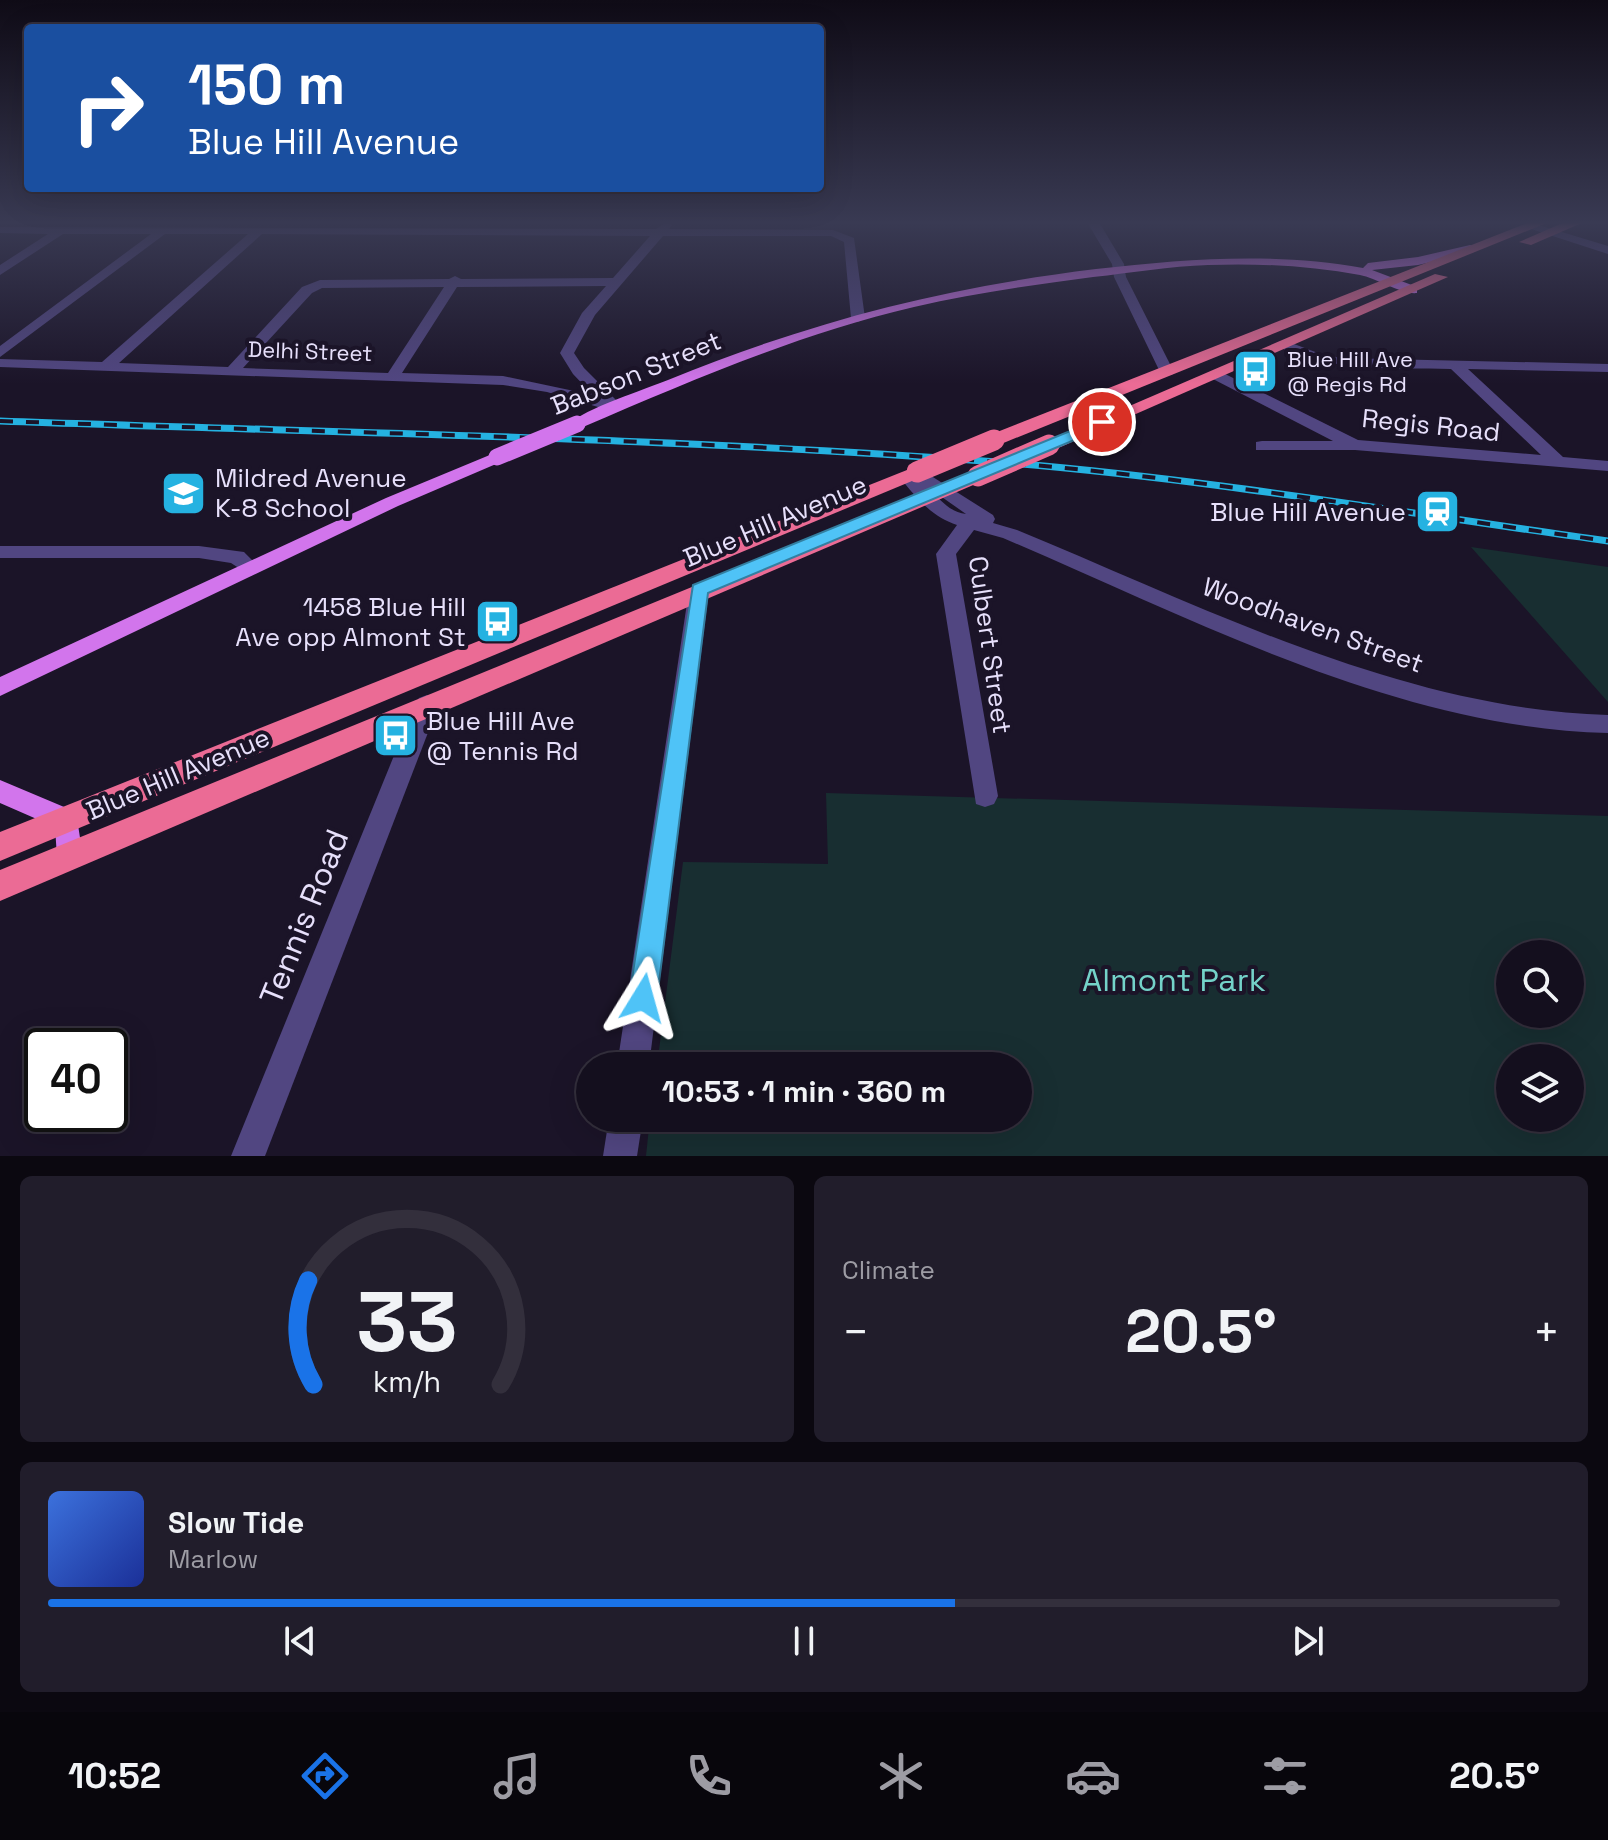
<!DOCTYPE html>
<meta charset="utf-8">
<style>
:root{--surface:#140f1e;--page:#211d2b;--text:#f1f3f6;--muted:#9d9ca4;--line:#332f3c;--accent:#1a73e8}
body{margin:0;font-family:"Space Grotesk",sans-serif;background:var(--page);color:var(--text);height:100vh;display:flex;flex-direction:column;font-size:30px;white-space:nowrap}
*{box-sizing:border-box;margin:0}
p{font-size:26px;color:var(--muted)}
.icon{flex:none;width:44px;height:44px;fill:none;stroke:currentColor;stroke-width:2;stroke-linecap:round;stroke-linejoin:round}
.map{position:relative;height:1156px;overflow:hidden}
.details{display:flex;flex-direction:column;gap:20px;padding:20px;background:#0b0810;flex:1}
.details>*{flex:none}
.top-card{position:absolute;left:24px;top:24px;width:800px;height:168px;border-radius:8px;box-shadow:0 8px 32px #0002,0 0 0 2px var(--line);background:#1a4fa0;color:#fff;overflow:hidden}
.buttons{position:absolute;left:1496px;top:940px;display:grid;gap:16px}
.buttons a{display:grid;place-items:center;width:88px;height:88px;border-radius:50%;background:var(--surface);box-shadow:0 8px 32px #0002,0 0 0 2px var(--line);font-size:40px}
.speed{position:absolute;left:24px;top:1028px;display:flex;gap:16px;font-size:40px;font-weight:700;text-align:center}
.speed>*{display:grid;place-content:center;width:104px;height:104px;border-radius:50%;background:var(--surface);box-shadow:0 8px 32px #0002,0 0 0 2px var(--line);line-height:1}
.speed .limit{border:4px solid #111;border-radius:12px;background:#fff;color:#111}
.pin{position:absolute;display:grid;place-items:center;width:68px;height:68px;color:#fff;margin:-34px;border:4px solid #fff;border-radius:50%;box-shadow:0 2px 8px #0007}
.me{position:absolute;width:88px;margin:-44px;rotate:8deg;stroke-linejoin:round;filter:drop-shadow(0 0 6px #0008)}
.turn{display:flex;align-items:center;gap:28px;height:168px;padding:0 32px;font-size:36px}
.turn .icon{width:104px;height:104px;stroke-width:2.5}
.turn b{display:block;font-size:56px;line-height:68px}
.big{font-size:60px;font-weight:700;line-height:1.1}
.details .card{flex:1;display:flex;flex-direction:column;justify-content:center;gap:12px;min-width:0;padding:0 28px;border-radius:12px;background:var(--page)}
.details .dial{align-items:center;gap:0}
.dial svg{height:208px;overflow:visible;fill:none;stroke:var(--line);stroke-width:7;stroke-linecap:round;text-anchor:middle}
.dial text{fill:var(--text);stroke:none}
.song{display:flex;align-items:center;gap:24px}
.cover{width:96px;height:96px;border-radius:12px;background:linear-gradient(135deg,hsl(220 70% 55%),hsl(230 70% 35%))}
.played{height:8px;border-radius:4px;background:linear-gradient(90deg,var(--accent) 60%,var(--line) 60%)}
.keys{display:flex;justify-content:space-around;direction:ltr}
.heat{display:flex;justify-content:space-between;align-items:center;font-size:44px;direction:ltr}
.details .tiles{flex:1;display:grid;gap:20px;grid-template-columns:1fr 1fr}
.card:last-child{grid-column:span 2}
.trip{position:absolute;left:576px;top:1052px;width:456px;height:80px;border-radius:40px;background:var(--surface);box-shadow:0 8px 32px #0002,0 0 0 2px var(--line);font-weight:700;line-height:80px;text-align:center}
.dock{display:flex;height:128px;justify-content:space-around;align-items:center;background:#08060c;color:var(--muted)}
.dock .icon{width:56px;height:56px}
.dock .selected{color:var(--accent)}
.dock b{font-size:36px;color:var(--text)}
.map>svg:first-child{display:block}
.green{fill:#182e31;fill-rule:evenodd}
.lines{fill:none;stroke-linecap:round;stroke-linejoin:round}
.minor{fill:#514681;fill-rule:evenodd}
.major{fill:#d275ec;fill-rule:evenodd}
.highway{fill:#eb6b95;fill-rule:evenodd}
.rail-casing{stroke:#25b2e1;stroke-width:7}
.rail{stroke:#1b1428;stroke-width:4;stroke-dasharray:13;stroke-linecap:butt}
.major-bridge{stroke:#d275ec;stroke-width:17}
.highway-bridge{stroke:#eb6b95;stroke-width:21}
.route{fill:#4fc3f7;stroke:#337fa1;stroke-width:2}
.labels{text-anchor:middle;stroke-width:8;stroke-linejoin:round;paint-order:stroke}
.far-street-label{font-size:22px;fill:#e7e0fb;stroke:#1b1428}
.far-poi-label{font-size:22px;fill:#e7e0fb;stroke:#1b1428;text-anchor:start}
.street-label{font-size:26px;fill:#e7e0fb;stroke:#1b1428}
.poi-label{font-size:26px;fill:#e7e0fb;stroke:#1b1428;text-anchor:start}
.near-street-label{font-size:32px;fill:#e7e0fb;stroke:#1b1428}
.near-park-label{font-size:32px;fill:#74d2c9;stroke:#1b1428}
</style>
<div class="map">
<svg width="1608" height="1156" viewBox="0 0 1608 1156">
<rect width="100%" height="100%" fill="#1b1428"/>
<g class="green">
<polygon points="1471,547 1608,567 1608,702"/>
<path d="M826,793L1608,816V1156H646L650,1118H1018V1066H657L683,862L828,864ZM1510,954H1570V1014H1510ZM1510,1058H1570V1118H1510Z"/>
</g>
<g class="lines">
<g class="minor">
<path d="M667,222L672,225L669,229L833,230L854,238L865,318L858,322L851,318L844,242L831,236H663L595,315L574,353L584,368L623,407L615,412L547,392L503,385L0,367V359L102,362L248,234H165L0,357V346L151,234H63L0,275V265L48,234L0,233V227L656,229ZM262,234L650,236L613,278L461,279L455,276L449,279L320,280L302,287L228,367L119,363ZM606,286L582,313L560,353L573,374L593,395L503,376L402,373L457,287ZM444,287L388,373L243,368L312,293L322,288Z"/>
<polygon points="1087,222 1099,222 1124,264 1126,277 1174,372 1172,375 1162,375 1160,372 1114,277 1112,264"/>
<polygon points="1532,223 1608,246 1608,254 1528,228 1528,224"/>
<path d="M1286,341L1318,353L1341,358L1608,364V372L1468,369L1563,457L1608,461V471L1355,450H1256V442L1262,441H1333L1211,378V372H1221L1358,440L1541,455L1451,369C1392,368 1335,372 1281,348V342Z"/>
<path d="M917,467L993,515L995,519L993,523L1017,530C1204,607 1402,709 1608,715V733C1398,728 1193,619 1003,538L974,530L956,554L998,796L994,804L985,807L976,804L936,554L957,525C932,517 915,497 899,476ZM929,488L966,514C951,513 939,499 929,488Z"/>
<polygon points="0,546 199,546 244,552 261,569 251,576 231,563 199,558 0,558"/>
<polygon points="699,583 709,590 649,1066 617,1066 689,590"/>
<polygon points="427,695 435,698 439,704 265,1156 231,1156 415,704 419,698"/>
<polygon points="609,1118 643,1118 637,1156 603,1156"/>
</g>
<g class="major">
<path d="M1470,245L1474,246V252L1418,265L1372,270L1417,287V293C1403,295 1376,278 1360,275C1310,266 1259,263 1208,265C1170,266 1131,273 1093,277C1033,285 973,293 914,307C799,334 690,381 583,427L577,429L569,424C584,409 646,389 668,380C813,321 941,288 1096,269C1186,259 1273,252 1363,268L1368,263L1418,257Z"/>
<polygon points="497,452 506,457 503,461 398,506 0,696 0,677 386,498"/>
<polygon points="0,780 76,812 83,857 79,866 70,869 61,866 57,857 55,827 0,803"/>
</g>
<g class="highway">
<polygon points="1530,222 1549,222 1001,444 987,444 984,440 987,436"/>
<polygon points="1565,222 1584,222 1531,245 1519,242"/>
<polygon points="1435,274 1448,277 1056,449 1049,451 1039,445"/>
<polygon points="917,466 924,468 927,472 924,476 0,861 0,832"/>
<polygon points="978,470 989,476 985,480 0,901 0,870"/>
</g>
<defs>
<path id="rail" d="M0,421C332,433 665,437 997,462C1201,478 1405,513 1608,541"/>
</defs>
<use href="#rail" class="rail-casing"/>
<use href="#rail" class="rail"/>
<polyline class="major-bridge" points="497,457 577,424"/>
<g class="highway-bridge">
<polyline points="917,472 994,440"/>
<polyline points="978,476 1049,445"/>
</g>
</g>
<linearGradient id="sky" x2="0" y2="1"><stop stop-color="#0f0b16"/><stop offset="0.58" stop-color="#393a53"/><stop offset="1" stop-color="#393a53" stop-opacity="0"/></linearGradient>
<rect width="1608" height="384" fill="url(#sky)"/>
<polygon class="route" points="1102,418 1108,419 1108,426 708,593 657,998 653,1008 643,1012 633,1008 629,998 693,585"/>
<defs>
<symbol id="bus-square" viewBox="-11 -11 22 22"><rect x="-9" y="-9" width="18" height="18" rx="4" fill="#25b2e1" stroke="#1b1428"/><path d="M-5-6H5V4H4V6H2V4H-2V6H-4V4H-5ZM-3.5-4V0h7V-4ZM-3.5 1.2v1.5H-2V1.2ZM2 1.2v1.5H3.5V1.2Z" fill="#fff"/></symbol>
<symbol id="school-square" viewBox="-11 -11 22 22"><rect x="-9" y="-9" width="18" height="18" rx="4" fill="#25b2e1" stroke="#1b1428"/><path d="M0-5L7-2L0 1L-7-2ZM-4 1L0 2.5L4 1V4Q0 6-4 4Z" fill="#fff"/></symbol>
<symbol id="station-square" viewBox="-11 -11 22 22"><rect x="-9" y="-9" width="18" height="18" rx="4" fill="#25b2e1" stroke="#1b1428"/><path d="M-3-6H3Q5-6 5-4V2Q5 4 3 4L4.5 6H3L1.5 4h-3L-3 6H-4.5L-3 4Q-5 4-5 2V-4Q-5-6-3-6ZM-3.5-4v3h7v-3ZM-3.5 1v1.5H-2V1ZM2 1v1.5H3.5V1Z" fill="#fff"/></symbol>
</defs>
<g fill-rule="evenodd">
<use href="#bus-square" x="1230" y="346" width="51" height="51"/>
<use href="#school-square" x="158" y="468" width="51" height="51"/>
<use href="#station-square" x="1412" y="486" width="51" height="51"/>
<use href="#bus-square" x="472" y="596" width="51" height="51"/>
<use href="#bus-square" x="370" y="710" width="51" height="51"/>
</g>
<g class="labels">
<g class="far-street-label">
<text transform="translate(310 351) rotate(2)" y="8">Delhi Street</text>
</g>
<g class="far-poi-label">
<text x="1287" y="367">Blue Hill Ave<tspan x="1287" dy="25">@ Regis Rd</tspan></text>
</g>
<g class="street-label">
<text transform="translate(636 373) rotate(-22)" y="9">Babson Street</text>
<text transform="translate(1431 425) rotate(6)" y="9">Regis Road</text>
<text transform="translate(775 521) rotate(-23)" y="9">Blue Hill Avenue</text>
<text transform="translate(1313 625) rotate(20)" y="9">Woodhaven Street</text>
<text transform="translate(990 645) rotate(82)" y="9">Culbert Street</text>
<text transform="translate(178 774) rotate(-23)" y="9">Blue Hill Avenue</text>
</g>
<g class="poi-label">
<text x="215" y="487">Mildred Avenue<tspan x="215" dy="30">K-8 School</tspan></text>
<text x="1406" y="521" text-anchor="end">Blue Hill Avenue</text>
<text x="466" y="616" text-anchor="end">1458 Blue Hill<tspan x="466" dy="30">Ave opp Almont St</tspan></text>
<text x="426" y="730">Blue Hill Ave<tspan x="426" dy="30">@ Tennis Rd</tspan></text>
</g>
<g class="near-street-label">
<text transform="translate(304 917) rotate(-68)" y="11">Tennis Road</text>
</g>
<g class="near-park-label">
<text x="1174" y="991">Almont Park</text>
</g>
</g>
</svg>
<div class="buttons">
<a><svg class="icon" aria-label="search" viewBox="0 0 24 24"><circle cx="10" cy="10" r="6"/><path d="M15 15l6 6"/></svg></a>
<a><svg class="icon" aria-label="layers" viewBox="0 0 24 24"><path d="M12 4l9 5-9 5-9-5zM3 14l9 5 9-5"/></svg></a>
</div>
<div class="speed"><div class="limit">40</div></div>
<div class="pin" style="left:1102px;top:422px;background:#d93025"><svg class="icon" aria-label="arrive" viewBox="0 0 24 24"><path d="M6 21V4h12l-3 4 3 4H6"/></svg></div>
<svg class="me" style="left:643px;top:998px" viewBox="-20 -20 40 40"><path d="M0-17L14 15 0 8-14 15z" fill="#4fc3f7" stroke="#fff" stroke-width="4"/></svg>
<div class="trip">10:53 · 1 min · 360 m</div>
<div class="top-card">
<div class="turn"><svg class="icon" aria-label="right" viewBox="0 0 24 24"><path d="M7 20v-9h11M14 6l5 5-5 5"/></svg><div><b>150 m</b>Blue Hill Avenue</div></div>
</div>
</div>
<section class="details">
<div class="tiles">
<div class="card dial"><svg viewBox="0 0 100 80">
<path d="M14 69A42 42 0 1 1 86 69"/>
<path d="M14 69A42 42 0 0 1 12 29" stroke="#1a73e8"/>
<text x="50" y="56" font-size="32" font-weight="700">33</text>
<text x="50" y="72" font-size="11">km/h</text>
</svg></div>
<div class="card"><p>Climate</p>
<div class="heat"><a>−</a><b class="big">20.5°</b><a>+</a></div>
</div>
<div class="card">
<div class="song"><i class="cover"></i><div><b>Slow Tide</b><p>Marlow</p></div></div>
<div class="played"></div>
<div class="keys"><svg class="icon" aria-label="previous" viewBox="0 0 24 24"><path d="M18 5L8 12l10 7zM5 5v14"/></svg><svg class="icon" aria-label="pause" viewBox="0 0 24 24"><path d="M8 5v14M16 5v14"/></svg><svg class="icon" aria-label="next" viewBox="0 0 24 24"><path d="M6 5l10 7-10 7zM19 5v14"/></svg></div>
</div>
</div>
</section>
<nav class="dock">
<b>10:52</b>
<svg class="icon selected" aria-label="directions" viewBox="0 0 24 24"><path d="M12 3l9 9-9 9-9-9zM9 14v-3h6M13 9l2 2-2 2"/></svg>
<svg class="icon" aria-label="music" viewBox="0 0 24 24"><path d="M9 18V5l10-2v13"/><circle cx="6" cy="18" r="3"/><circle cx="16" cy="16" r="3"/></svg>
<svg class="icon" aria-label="phone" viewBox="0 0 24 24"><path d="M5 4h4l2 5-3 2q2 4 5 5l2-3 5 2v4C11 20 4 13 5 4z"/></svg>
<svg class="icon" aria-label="climate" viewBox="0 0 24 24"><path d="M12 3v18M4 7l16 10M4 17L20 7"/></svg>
<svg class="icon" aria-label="car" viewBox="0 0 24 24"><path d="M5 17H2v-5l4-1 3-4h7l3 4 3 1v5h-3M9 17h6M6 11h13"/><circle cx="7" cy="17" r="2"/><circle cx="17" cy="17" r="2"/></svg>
<svg class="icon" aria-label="filters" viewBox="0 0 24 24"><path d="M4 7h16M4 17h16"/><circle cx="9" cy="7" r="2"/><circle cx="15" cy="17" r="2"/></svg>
<b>20.5°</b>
</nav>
